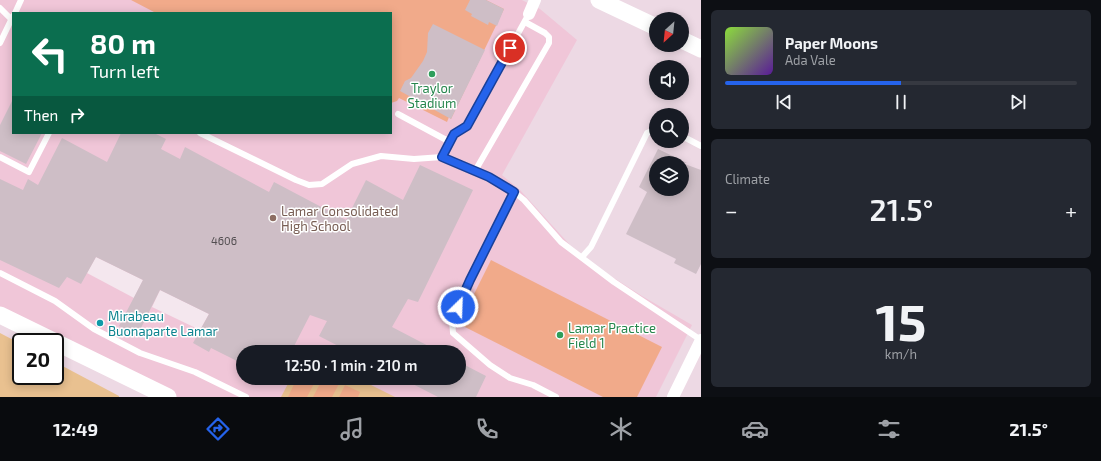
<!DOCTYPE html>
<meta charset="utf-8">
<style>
:root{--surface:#171b24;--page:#242831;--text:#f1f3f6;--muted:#9ea1a6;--line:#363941;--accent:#2563eb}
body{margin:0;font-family:"Exo 2",sans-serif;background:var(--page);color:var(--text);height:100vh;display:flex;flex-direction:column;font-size:15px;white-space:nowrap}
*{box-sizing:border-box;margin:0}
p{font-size:13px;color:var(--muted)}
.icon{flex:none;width:22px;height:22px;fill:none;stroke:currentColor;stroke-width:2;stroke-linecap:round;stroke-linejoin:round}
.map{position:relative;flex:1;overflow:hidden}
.sheet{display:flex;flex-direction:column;gap:10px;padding:10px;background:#0d0f14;width:400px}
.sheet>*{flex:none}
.hud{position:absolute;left:12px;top:12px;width:380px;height:122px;border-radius:0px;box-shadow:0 2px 10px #0003;background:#0b6e4f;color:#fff;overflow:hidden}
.needle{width:26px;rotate:207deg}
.buttons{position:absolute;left:649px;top:12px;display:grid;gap:8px}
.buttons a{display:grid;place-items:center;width:40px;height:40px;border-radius:50%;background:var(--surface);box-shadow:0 2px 10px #0003;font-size:20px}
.speed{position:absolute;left:12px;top:333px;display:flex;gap:8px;font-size:20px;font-weight:700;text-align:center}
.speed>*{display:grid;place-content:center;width:52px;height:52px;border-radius:50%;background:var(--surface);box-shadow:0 2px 10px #0003;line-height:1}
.speed .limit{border:2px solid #111;border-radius:6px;background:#fff;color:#111}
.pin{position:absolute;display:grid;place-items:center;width:34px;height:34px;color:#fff;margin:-17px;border:2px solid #fff;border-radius:50%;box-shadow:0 1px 4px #0007}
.me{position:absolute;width:44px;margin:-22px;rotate:24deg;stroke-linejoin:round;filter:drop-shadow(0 0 3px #0008)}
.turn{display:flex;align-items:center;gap:14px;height:84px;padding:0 12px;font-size:18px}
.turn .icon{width:52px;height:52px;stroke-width:2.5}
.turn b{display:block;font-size:28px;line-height:34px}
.then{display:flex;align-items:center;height:38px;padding:0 12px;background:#0003;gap:8px;font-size:15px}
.big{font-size:30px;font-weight:600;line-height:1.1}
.sheet .widget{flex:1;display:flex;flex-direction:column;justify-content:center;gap:6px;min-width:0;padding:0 14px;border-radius:6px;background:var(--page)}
.sheet .dial{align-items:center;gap:0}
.dial b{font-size:52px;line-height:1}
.song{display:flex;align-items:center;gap:12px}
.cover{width:48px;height:48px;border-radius:6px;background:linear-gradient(135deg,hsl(90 70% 55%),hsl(270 70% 35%))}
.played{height:4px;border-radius:2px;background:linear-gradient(90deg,var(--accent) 50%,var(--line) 50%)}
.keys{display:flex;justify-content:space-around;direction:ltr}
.heat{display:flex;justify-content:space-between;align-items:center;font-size:22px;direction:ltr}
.trip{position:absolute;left:236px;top:345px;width:230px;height:40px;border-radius:20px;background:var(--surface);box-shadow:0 2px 10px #0003;font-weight:600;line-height:40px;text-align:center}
.menu{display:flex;height:64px;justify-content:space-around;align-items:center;background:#090b0e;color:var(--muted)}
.menu .icon{width:28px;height:28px}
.menu .active{color:var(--accent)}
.menu b{font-size:18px;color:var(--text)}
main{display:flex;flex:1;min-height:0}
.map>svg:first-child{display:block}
.education{fill:#f0c6d8;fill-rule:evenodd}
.green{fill:#e9c190}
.pitch{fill:#f1aa8a}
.plaza{fill:#f4e7ee}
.building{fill:#cebec6}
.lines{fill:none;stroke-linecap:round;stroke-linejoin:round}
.lane{stroke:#fff;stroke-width:6}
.street{stroke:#fff;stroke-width:12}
.secondary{stroke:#fff;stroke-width:17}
.route-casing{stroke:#184099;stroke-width:10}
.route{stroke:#2563eb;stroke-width:7}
.leisure-dot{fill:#2e9e5b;stroke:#fff;stroke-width:1.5}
.education-dot{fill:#8d6e63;stroke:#fff;stroke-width:1.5}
.culture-dot{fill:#0f9aa8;stroke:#fff;stroke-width:1.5}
.labels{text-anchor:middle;stroke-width:3;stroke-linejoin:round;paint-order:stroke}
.number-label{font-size:11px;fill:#524e50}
.leisure-label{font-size:13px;fill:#27864d;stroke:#fff}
.education-label{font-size:13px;fill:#785e54;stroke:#fff;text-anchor:start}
.culture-label{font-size:13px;fill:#0d838f;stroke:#fff;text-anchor:start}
</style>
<main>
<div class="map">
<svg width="701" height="397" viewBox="0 0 701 397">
<rect width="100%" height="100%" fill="#edd9e4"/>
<path class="education" d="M0,0H522L540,9L577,40L502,175L520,190L570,245L600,269L642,296L692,325L656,397H175L0,309ZM13,13H391V133H13ZM243,352H459V378H243Z"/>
<g class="green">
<polygon points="0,333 21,344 21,376 55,376 55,362 119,396 119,397 0,397"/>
<polygon points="291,378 357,378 395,397 281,397"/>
</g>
<g class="pitch">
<polygon points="131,0 486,0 504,9 451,119 449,117 447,122 399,98 397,101 391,103 391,13 153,13 154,12"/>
<polygon points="491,260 662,347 637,397 603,397 459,324"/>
<polygon points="297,378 317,378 307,397 288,397"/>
<polygon points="323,378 332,378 340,382 332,397 313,397"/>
<polygon points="345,385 360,392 358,397 339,397"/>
</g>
<g class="plaza">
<polygon points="96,257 143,280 134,298 87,273"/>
<polygon points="160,290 209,314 200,330 152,307"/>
</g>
<g class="building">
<polygon points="470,0 486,0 504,9 497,26 489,22 488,25 471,16 472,14 465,10"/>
<polygon points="433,24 485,50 451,119 400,91 405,81 411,78 423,61 427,52 428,33"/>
<polygon points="13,99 13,133 42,133 26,164 0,151 0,125"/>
<polygon points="121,133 154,133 166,139 161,149 180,159 185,147 269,192 274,182 346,220 366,180 403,200 420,165 473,190 418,302 408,299 392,327 440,352 350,352 319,336 327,321 310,315 291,352 243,352 243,364 211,348 209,352 193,343 209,314 160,290 137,336 119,326 143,280 96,257 81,284 67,277 59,288 0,260 0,179 23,190 28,179 38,185 62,138 107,162"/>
<polygon points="658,149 687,163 656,163 656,189 682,189 682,163 701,170 701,264 696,274 674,263 676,259 626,234 647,192 639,187"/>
<polygon points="459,362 486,376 476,397 438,397 401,378 459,378"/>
</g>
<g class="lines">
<g class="lane">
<polyline points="0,8 13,21"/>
<polyline points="15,13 21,0"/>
<polyline points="0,43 13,16"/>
<polyline points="398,114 450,142"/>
<polyline points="200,133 296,180 309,185 322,184 352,164 381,156 414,159 442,157 489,177 514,192 524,200 561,242 614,282 701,340"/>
<polyline points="682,136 701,146"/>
<polyline points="0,157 29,172 49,133"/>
<polyline points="442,157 454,134 467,126 526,19"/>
<polyline points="475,171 549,43 549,37 545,33 525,22"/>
<polyline points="514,192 470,280 452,320 453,333 490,365 510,378 533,385 556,397"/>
<polyline points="582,257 591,247 647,133 656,129"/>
<polyline points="0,273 55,301 94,329 140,353 195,372 246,397"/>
</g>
<g class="street">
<polyline points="529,14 535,0"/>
<polyline points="673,397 701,340"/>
</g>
<g class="secondary">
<polyline points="599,0 656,27"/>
<polyline points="682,40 701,49"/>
<polyline points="0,315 168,397"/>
</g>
</g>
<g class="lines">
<defs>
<polyline id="route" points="458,307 470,280 514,192 489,177 442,157 454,134 467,126 510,48"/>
</defs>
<use href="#route" class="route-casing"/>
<use href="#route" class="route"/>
</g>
<g class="leisure-dot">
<circle cx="432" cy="74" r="4"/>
<circle cx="560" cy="335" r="4"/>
</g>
<circle class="education-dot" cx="273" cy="218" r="4"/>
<circle class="culture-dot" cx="100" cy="323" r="4"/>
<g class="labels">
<g class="number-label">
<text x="224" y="245">4606</text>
</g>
<g class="leisure-label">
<text x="432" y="93">Traylor<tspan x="432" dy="15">Stadium</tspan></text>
<text x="568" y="333" text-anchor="start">Lamar Practice<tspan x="568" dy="15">Field 1</tspan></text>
</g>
<g class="education-label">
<text x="281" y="216">Lamar Consolidated<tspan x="281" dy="15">High School</tspan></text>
</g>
<g class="culture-label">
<text x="108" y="321">Mirabeau<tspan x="108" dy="15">Buonaparte Lamar</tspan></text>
</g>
</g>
</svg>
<div class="buttons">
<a><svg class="needle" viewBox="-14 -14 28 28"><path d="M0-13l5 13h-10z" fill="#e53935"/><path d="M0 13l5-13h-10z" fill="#9ea1a6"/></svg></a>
<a><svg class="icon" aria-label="sound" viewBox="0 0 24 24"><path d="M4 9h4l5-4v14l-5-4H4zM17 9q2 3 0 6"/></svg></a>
<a><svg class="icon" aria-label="search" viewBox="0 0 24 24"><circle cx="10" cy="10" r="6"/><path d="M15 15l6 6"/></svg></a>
<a><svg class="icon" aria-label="layers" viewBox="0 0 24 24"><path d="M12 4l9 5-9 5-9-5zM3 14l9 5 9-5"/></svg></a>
</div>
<div class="speed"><div class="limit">20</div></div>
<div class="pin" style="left:510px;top:48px;background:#d93025"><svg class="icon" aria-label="arrive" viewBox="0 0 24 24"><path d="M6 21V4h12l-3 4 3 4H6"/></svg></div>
<svg class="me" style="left:458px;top:307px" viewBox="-20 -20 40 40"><circle r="17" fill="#2563eb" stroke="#fff" stroke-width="3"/><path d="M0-11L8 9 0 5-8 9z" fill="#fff"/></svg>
<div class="trip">12:50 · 1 min · 210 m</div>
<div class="hud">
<div class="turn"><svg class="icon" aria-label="left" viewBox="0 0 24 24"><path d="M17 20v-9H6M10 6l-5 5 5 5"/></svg><div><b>80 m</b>Turn left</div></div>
<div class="then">Then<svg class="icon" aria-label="right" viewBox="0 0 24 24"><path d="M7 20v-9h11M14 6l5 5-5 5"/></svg></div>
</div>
</div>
<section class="sheet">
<div class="widget">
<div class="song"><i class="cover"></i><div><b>Paper Moons</b><p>Ada Vale</p></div></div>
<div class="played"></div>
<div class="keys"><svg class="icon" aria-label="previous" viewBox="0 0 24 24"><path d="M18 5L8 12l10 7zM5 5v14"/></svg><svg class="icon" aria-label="pause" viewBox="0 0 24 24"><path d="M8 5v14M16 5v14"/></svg><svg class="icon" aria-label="next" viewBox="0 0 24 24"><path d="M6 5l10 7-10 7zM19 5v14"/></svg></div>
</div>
<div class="widget"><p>Climate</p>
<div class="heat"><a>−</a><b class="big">21.5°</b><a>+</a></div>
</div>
<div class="widget dial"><b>15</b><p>km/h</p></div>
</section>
</main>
<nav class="menu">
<b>12:49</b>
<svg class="icon active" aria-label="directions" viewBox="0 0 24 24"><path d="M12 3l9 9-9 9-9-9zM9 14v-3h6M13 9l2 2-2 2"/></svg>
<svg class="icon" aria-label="music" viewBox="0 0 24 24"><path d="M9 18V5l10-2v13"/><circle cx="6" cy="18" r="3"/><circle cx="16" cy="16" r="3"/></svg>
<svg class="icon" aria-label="phone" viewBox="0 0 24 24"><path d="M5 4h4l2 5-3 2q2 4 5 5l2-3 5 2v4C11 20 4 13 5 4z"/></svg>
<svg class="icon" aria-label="climate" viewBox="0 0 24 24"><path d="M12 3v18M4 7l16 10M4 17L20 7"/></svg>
<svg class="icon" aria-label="car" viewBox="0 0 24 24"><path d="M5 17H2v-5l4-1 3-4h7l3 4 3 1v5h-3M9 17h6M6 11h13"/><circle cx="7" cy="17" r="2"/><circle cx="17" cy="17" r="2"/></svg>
<svg class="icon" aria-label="filters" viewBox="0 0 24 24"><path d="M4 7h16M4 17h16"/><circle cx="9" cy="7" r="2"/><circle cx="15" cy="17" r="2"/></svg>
<b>21.5°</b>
</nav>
